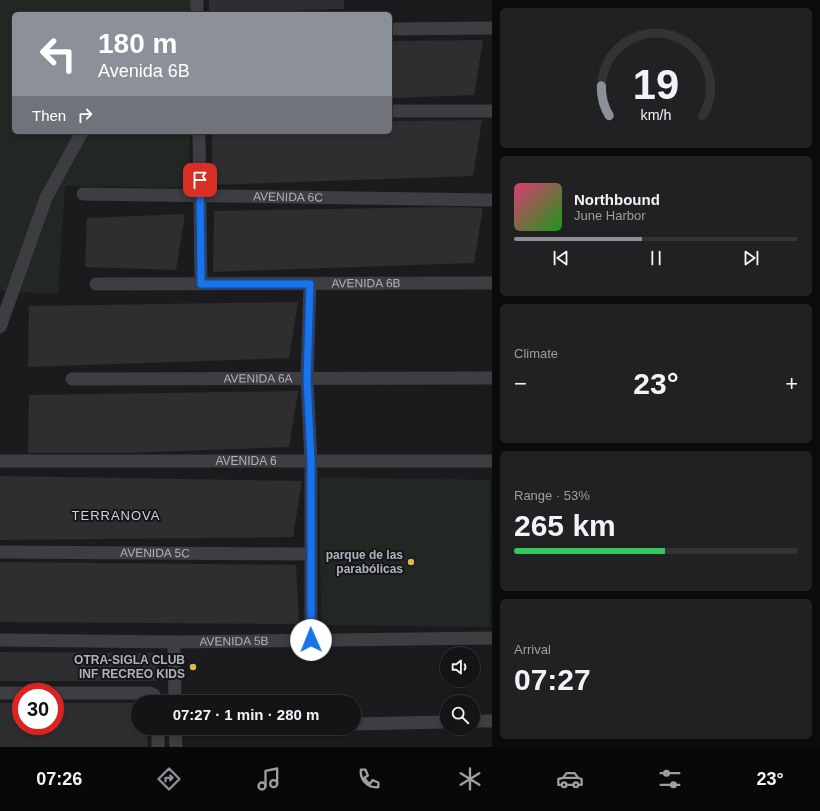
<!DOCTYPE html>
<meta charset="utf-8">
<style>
:root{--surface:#141416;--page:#212123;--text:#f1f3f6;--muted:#9d9ea1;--line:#333335;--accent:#8c9099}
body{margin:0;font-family:Helvetica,sans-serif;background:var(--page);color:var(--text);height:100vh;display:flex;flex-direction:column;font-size:15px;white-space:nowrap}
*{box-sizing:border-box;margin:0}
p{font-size:13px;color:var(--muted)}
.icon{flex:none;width:22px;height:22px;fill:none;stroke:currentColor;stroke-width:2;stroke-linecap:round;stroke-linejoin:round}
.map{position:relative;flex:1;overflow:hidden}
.panel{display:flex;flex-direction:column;gap:8px;padding:8px;background:#0b0b0c;width:328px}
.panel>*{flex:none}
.banner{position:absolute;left:12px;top:12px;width:380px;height:122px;border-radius:6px;box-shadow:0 2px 6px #0003,0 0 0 1px var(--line);background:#8c9099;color:#fff;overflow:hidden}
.tools{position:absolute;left:440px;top:647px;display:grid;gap:8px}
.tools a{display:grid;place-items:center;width:40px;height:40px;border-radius:50%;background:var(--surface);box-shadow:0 2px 6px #0003,0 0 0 1px var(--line);font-size:20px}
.speed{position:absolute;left:12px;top:683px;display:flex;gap:8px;font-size:20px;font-weight:700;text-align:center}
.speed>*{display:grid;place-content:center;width:52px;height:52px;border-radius:50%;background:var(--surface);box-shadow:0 2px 6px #0003,0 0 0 1px var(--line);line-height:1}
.speed .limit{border:6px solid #d22;background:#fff;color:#111}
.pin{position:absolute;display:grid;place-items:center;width:34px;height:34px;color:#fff;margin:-17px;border-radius:8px;box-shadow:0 2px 6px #0006}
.me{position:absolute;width:44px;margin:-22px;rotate:359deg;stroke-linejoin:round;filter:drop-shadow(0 0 3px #0008)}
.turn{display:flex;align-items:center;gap:14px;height:84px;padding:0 20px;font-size:18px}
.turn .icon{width:52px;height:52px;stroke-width:2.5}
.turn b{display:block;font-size:28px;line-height:34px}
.then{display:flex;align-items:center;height:38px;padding:0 20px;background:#0003;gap:8px;font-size:15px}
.big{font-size:30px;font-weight:600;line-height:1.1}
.panel .tile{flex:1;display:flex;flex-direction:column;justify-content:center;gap:6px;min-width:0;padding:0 14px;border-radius:6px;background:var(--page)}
.panel .dial{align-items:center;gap:0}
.dial svg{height:104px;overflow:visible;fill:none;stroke:var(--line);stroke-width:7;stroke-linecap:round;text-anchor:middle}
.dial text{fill:var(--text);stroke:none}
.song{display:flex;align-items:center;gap:12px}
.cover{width:48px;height:48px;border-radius:6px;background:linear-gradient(135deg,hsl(340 70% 55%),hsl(120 70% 35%))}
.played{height:4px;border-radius:2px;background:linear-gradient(90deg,var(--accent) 45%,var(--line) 45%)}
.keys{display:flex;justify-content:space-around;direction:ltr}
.heat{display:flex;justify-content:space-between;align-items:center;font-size:22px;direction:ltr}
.charge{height:6px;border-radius:3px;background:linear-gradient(90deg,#34c759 53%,var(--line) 0)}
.trip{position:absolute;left:131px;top:695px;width:230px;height:40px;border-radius:20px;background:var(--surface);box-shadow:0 2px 6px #0003,0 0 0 1px var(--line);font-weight:600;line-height:40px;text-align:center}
.dock{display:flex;height:64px;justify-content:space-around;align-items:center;background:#080809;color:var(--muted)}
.dock .icon{width:28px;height:28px}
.dock .selected{color:var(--accent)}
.dock b{font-size:18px;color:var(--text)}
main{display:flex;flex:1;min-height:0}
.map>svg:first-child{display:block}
.green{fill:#212823}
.building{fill:#2e2e31}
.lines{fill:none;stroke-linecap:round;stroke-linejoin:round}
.street{stroke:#3d3d42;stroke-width:13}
.route-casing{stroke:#114b97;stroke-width:10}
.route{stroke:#1a73e8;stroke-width:7}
.poi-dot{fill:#deb752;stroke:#161618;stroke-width:1.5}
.labels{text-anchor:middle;stroke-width:4;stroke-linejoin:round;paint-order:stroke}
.street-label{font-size:12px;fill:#afb2bb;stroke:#161618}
.poi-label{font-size:12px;font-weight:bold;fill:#afb2bb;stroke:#161618;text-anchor:end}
.neighbourhood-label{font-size:13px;letter-spacing:1px;fill:#d0d1d7;stroke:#161618}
</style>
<main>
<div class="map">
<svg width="492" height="747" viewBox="0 0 492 747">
<rect width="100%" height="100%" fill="#1b1b1d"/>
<g class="green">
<polygon points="0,0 191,0 191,14 14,14 14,132 190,132 189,188 65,186 58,294 0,291"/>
<polygon points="319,477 490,480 489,627 321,625"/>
</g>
<g class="building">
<polygon points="209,0 344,0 344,9 209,14"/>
<polygon points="483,40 474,95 390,98 390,41"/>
<polygon points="482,120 473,176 212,185 212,132 390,132 390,121"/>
<polygon points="446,207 483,208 474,263 213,272 214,211"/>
<polygon points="185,214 176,270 85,267 87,218"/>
<polygon points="298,302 289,358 28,367 29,306"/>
<polygon points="298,391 289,447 125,453 28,453 29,395"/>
<polygon points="0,476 302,481 293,537 0,540"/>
<polygon points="0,562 296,565 299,624 0,622"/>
<polygon points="0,652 159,653 156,681 0,681"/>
<polygon points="0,703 21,703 21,726 55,726 55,703 138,703 138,728 147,728 148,747 0,747"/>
</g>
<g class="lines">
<g class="street">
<polyline points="197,0 197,14"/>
<polyline points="390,29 492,28"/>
<polyline points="390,111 492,111"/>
<polyline points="199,132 201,284"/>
<path id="s1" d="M83,194L492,200"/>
<path id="s2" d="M96,284L492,283"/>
<polyline points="310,284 307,379 311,461 311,640"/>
<polyline points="0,327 46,198 82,132"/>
<path id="s3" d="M72,379L492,378"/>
<path id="s4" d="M0,461H492"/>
<path id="s5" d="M0,552L310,554"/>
<path id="s6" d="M0,640L174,642L492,638"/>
<polyline points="174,642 175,702"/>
<polyline points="0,693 21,693"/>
<polyline points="55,693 150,693 154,695 157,702"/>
<polyline points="473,721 492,721"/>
<polyline points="354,724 447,722"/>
<polyline points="158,728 158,747"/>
<polyline points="175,728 176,747"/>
</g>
</g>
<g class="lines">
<defs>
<polyline id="route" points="200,180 201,284 310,284 307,379 311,461 311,640"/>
</defs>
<use href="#route" class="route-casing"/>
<use href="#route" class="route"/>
</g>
<g class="poi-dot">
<circle cx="411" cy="562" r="4"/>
<circle cx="193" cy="667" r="4"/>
</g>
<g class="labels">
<g class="street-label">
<text dy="4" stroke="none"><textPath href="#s1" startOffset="205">AVENIDA 6C</textPath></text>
<text dy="4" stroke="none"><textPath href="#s2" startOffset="270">AVENIDA 6B</textPath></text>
<text dy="4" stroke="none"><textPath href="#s3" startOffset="186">AVENIDA 6A</textPath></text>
<text dy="4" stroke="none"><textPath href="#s4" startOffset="246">AVENIDA 6</textPath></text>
<text dy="4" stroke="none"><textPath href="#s5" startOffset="155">AVENIDA 5C</textPath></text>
<text dy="4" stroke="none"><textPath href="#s6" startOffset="234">AVENIDA 5B</textPath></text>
</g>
<g class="poi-label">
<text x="403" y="559">parque de las<tspan x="403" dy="14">parabólicas</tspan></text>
<text x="185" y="664">OTRA-SIGLA CLUB<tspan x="185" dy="14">INF RECREO KIDS</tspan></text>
</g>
<g class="neighbourhood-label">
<text x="116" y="520">TERRANOVA</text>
</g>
</g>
</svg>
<div class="tools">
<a><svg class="icon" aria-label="sound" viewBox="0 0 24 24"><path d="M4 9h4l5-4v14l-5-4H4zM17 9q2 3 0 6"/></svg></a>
<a><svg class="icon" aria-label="search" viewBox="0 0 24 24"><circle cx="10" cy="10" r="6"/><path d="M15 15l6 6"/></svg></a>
</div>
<div class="speed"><div class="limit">30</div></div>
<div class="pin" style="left:200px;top:180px;background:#d93025"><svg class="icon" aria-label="arrive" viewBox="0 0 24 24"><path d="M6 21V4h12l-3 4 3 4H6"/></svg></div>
<svg class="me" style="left:311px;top:640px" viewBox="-20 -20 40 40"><circle r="19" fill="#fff"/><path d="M0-13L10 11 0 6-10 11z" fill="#1a73e8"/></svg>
<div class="trip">07:27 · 1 min · 280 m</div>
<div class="banner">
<div class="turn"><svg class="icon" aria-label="left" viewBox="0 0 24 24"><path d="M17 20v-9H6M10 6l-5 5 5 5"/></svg><div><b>180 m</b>Avenida 6B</div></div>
<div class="then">Then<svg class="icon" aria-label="right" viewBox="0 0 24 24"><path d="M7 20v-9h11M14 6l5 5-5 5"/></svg></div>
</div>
</div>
<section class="panel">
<div class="tile dial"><svg viewBox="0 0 100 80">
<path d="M14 69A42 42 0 1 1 86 69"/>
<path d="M14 69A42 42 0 0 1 8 46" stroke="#8c9099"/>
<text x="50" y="56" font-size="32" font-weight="700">19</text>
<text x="50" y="72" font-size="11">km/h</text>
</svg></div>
<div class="tile">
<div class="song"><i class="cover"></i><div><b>Northbound</b><p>June Harbor</p></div></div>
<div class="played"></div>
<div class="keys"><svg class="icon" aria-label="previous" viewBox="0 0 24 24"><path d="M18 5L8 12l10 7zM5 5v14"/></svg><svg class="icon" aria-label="pause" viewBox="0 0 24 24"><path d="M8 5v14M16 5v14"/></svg><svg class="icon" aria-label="next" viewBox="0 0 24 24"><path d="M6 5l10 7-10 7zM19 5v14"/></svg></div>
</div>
<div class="tile"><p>Climate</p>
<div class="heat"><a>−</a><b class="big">23°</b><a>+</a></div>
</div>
<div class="tile"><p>Range · 53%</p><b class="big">265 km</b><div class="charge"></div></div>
<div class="tile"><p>Arrival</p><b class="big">07:27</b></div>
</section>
</main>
<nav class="dock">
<b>07:26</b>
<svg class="icon selected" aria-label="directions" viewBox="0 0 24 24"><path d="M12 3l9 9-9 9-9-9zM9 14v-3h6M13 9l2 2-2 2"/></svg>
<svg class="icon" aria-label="music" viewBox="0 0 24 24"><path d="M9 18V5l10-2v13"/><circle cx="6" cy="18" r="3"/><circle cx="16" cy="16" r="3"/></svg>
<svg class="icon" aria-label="phone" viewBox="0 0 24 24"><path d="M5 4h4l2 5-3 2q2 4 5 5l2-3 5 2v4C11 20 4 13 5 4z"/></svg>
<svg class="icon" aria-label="climate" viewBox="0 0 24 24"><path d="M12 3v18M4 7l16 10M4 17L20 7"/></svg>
<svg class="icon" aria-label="car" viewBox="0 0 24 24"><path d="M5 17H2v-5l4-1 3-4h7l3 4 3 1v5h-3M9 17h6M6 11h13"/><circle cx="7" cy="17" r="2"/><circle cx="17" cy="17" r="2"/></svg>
<svg class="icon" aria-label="filters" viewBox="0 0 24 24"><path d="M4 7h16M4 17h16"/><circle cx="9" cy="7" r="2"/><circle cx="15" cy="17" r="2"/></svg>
<b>23°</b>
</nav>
